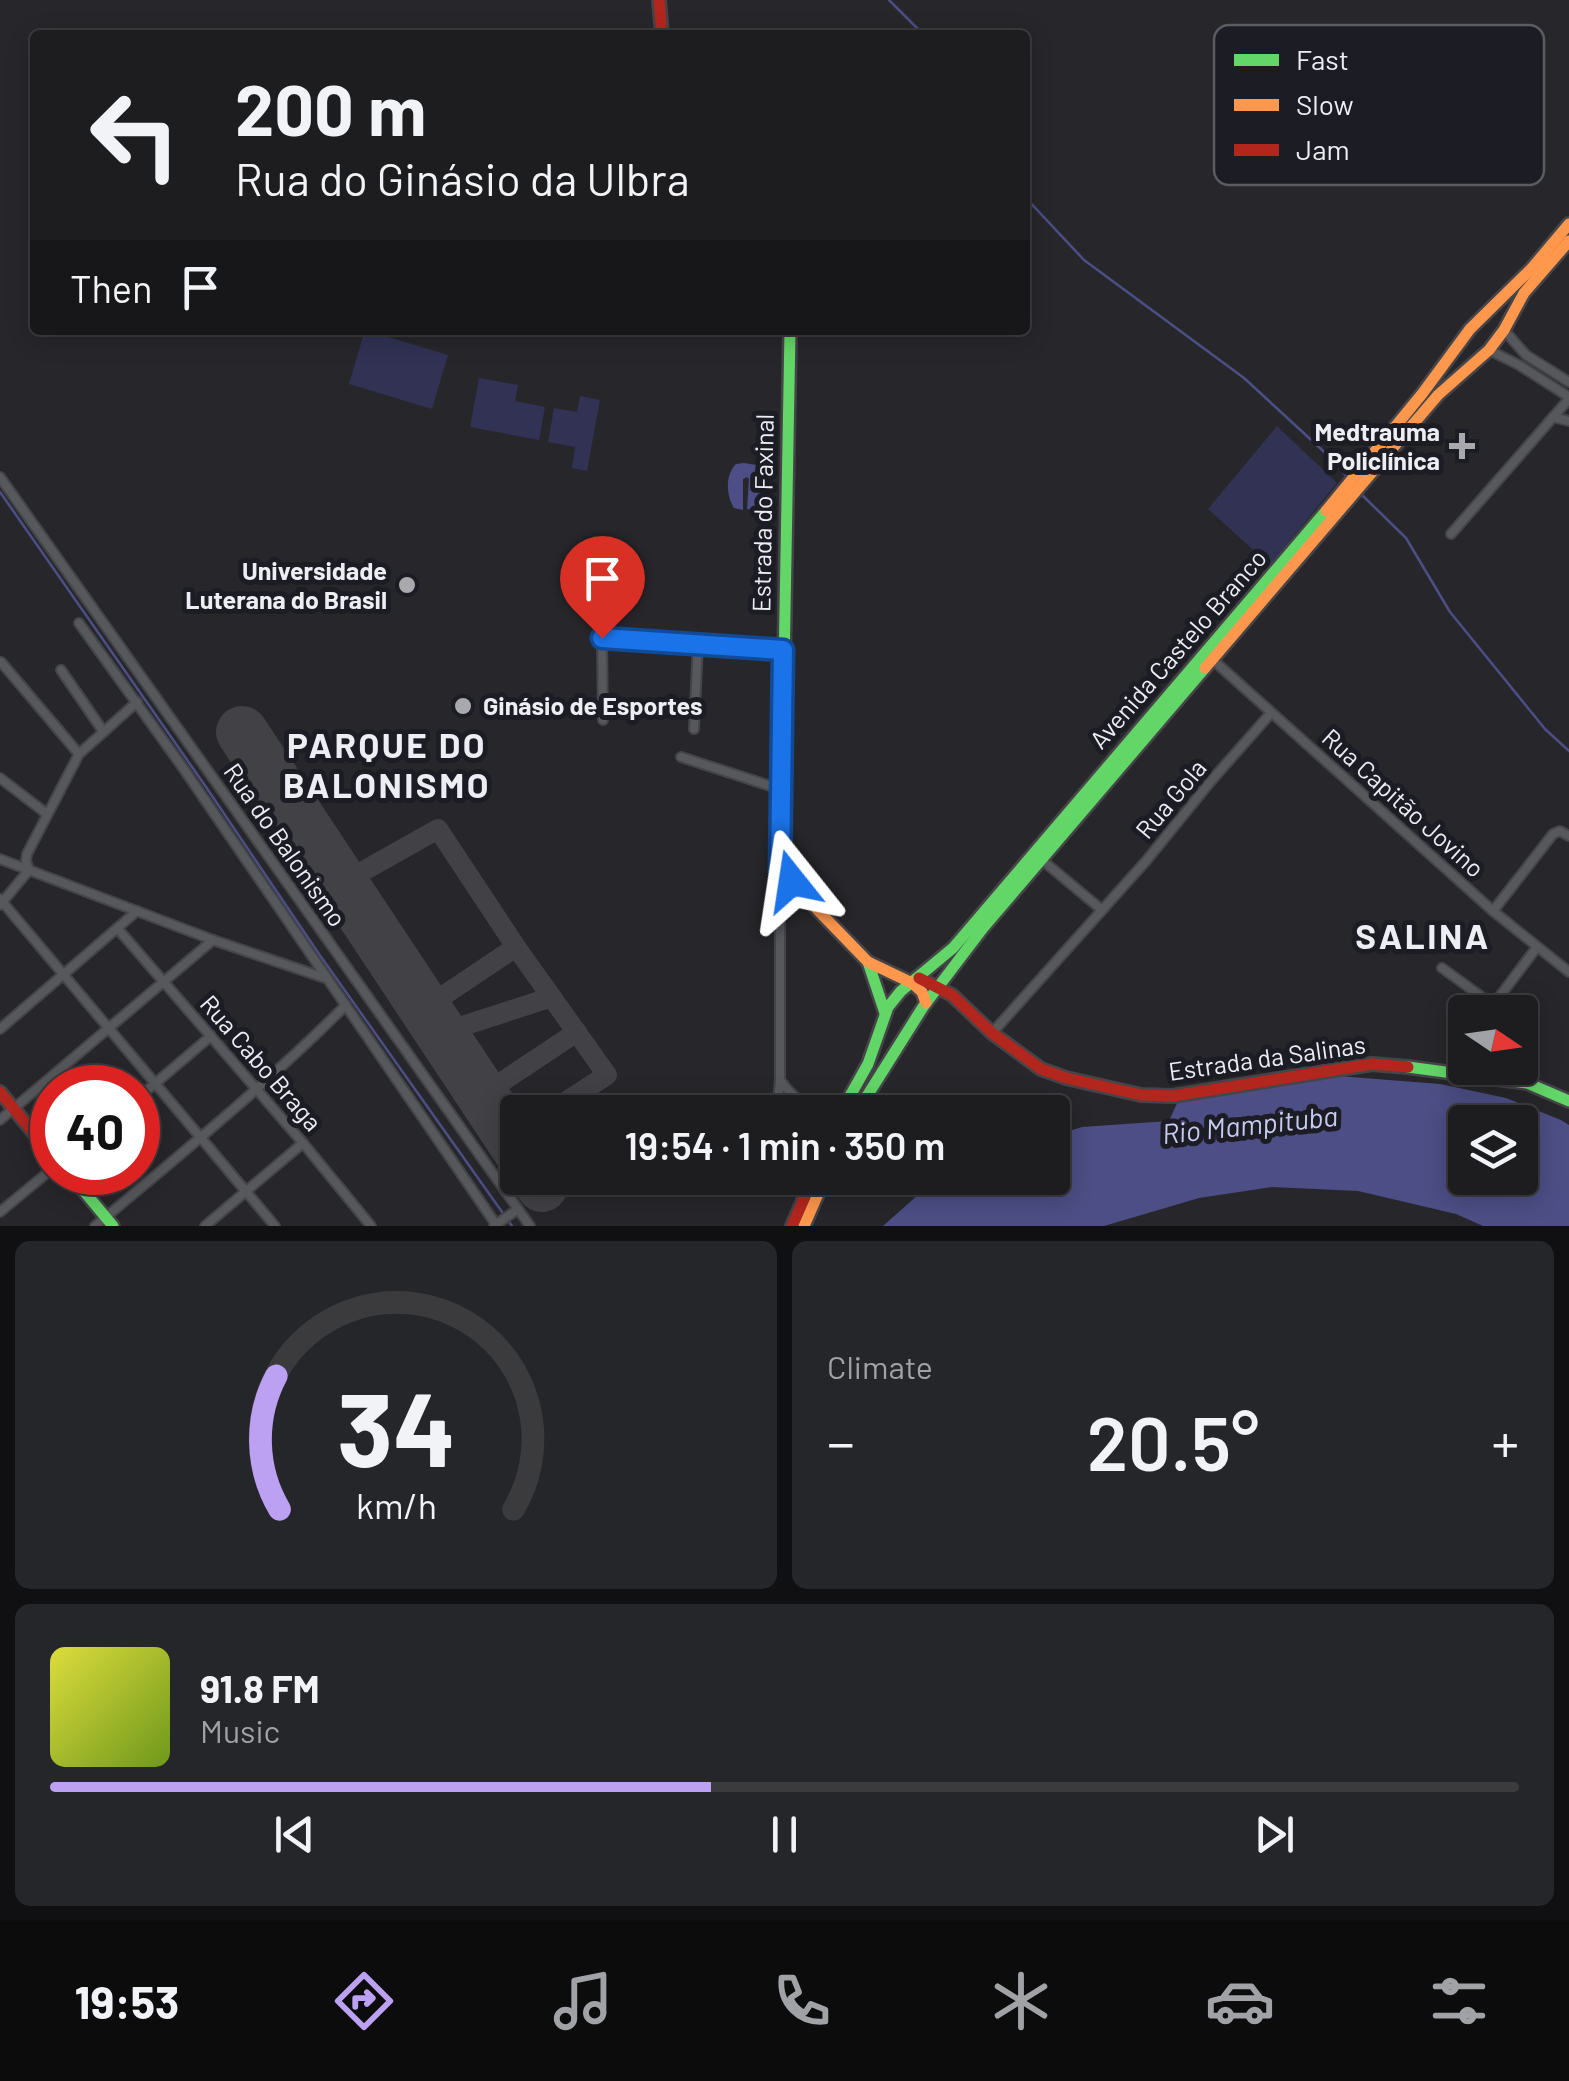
<!DOCTYPE html>
<meta charset="utf-8">
<style>
:root{--surface:#1d1d20;--page:#252629;--text:#f1f3f6;--muted:#a0a2a5;--line:#3b3b3e;--accent:#bca0f2}
body{margin:0;font-family:Barlow,sans-serif;background:var(--page);color:var(--text);height:100vh;display:flex;flex-direction:column;font-size:38px;white-space:nowrap}
*{box-sizing:border-box;margin:0}
p{font-size:32px;color:var(--muted)}
.icon{flex:none;width:55px;height:55px;fill:none;stroke:currentColor;stroke-width:2;stroke-linecap:round;stroke-linejoin:round}
.map{position:relative;height:1226px;overflow:hidden}
.details{display:flex;flex-direction:column;gap:15px;padding:15px;background:#101012;flex:1}
.details>*{flex:none}
.guide{position:absolute;left:30px;top:30px;width:1000px;height:305px;border-radius:10px;box-shadow:0 5px 25px #0003,0 0 0 2px var(--line);background:#1d1d20;color:var(--text);overflow:hidden}
.needle{width:65px;rotate:103deg}
.controls{position:absolute;left:1448px;top:995px;display:grid;gap:20px}
.controls a{display:grid;place-items:center;width:90px;height:90px;border-radius:10px;background:var(--surface);box-shadow:0 5px 25px #0003,0 0 0 2px var(--line);font-size:50px}
.speed{position:absolute;left:30px;top:1065px;display:flex;gap:20px;font-size:50px;font-weight:700;text-align:center}
.speed>*{display:grid;place-content:center;width:130px;height:130px;border-radius:50%;background:var(--surface);box-shadow:0 5px 25px #0003,0 0 0 2px var(--line);line-height:1}
.speed .limit{border:15px solid #d22;background:#fff;color:#111}
.pin{position:absolute;display:grid;place-items:center;width:85px;height:85px;color:#fff;margin:-102px -42px;border-radius:50% 50% 50% 0;rotate:-45deg;box-shadow:0 0 10px #0007}
.pin .icon{rotate:45deg}
.me{position:absolute;width:110px;margin:-55px;rotate:345deg;stroke-linejoin:round;filter:drop-shadow(0 0 8px #0008)}
.turn{display:flex;align-items:center;gap:35px;height:210px;padding:0 40px;font-size:45px}
.turn .icon{width:130px;height:130px;stroke-width:2.5}
.turn b{display:block;font-size:70px;line-height:85px}
.then{display:flex;align-items:center;height:95px;padding:0 40px;background:#0003;gap:20px;font-size:38px}
.big{font-size:75px;font-weight:600;line-height:1.1}
.details .card{flex:1;display:flex;flex-direction:column;justify-content:center;gap:15px;min-width:0;padding:0 35px;border-radius:15px;background:var(--page)}
.details .dial{align-items:center;gap:0}
.dial svg{height:260px;overflow:visible;fill:none;stroke:var(--line);stroke-width:7;stroke-linecap:round;text-anchor:middle}
.dial text{fill:var(--text);stroke:none}
.song{display:flex;align-items:center;gap:30px}
.cover{width:120px;height:120px;border-radius:15px;background:linear-gradient(135deg,hsl(60 70% 55%),hsl(80 70% 35%))}
.played{height:10px;border-radius:5px;background:linear-gradient(90deg,var(--accent) 45%,var(--line) 45%)}
.keys{display:flex;justify-content:space-around;direction:ltr}
.heat{display:flex;justify-content:space-between;align-items:center;font-size:55px;direction:ltr}
.details .tiles{flex:1;display:grid;gap:15px;grid-template-columns:1fr 1fr}
.card:last-child{grid-column:span 2}
.trip{position:absolute;left:500px;top:1095px;width:570px;height:100px;border-radius:10px;background:var(--surface);box-shadow:0 5px 25px #0003,0 0 0 2px var(--line);font-weight:600;line-height:100px;text-align:center}
.tabs{display:flex;height:160px;justify-content:space-around;align-items:center;background:#0c0c0d;color:var(--muted)}
.tabs .icon{width:70px;height:70px}
.tabs .on{color:var(--accent)}
.tabs b{font-size:45px;color:var(--text)}
.map>svg:first-child{display:block}
.green{fill:#313254}
.water{fill:#4c4e85;fill-rule:evenodd}
.lines{fill:none;stroke-linecap:round;stroke-linejoin:round}
.stream{stroke:#4c4e85;stroke-width:2.5}
.taxiway{stroke:#424246;stroke-width:20}
.runway{stroke:#424246;stroke-width:52}
.street-casing{stroke:#454549;stroke-width:12}
.fast-casing{stroke:#454549;stroke-width:16}
.slow-casing{stroke:#454549;stroke-width:16}
.jam-casing{stroke:#454549;stroke-width:16}
.street{stroke:#57585b;stroke-width:8}
.fast{stroke:#63d668;stroke-width:11}
.slow{stroke:#ff974d;stroke-width:11}
.jam{stroke:#b3261e;stroke-width:11}
.route-casing{stroke:#114b97;stroke-width:25}
.route{stroke:#1a73e8;stroke-width:18}
.poi-dot{fill:#a8a8ad;stroke:#1c1d24;stroke-width:4}
.labels{text-anchor:middle;stroke-width:10;stroke-linejoin:round;paint-order:stroke}
.poi-label{font-size:25px;font-weight:bold;fill:#edeef3;stroke:#1c1d24;text-anchor:end}
.street-label{font-size:25px;fill:#edeef3;stroke:#1c1d24}
.water-label{font-size:28px;font-style:italic;fill:#c7cbef;stroke:#1c1d24}
.district-label{font-size:35px;font-weight:bold;letter-spacing:2.5px;fill:#edeef3;stroke:#1c1d24}
.key{fill:#1c1d24;stroke:#5b5c62;stroke-width:2.5}
.key-label{font-size:28px;fill:#edeef3}
</style>
<div class="map">
<svg width="1569" height="1226" viewBox="0 0 1569 1226">
<rect width="100%" height="100%" fill="#27272b"/>
<g class="green">
<polygon points="365,330 448,355 432,409 349,384"/>
<polygon points="479,378 518,385 515,401 545,407 539,440 470,427"/>
<polygon points="580,396 600,400 587,471 572,468 575,447 548,442 554,408 577,412"/>
<polygon points="1277,426 1337,483 1270,565 1208,509"/>
</g>
<g class="water">
<path d="M744,463L756,465C767,478 765,495 757,510L747,509L749,479L747,477L743,479V510L734,508C726,495 725,475 736,464Z"/>
<path d="M1338,1076L1440,1084L1506,1098L1561,1120L1569,1125V1226H1483L1456,1214L1358,1191L1272,1187L1199,1198L1104,1226H883L937,1178H1052L1053,1136L1082,1127L1169,1121L1178,1101ZM1465,1122H1520V1178H1465Z"/>
</g>
<g class="lines">
<g class="stream">
<polyline points="889,0 924,35"/>
<polyline points="1025,197 1084,260 1244,378 1334,461 1346,476"/>
<polyline points="0,492 206,787 319,954 512,1226"/>
<polyline points="1362,495 1406,538 1450,612 1545,729 1569,751"/>
</g>
<g class="taxiway">
<polyline points="342,883 438,829 516,947 607,1075 550,1112"/>
<polyline points="425,1008 516,947"/>
<polyline points="441,1033 552,997"/>
<polyline points="482,1095 577,1032"/>
<polyline points="511,1138 518,1134"/>
</g>
<g class="runway">
<polyline points="242,732 518,1149"/>
<polyline points="537,1178 542,1186"/>
</g>
<defs>
<g id="street">
<polyline points="1504,330 1526,355 1569,382"/>
<polyline points="1489,350 1519,365 1569,397"/>
<polyline points="1553,417 1569,421"/>
<polyline points="0,477 530,1226"/>
<polyline points="1451,534 1569,399"/>
<polyline points="79,623 181,765 497,1226"/>
<polyline points="1213,660 1493,911 1569,972"/>
<polyline points="1,662 79,754"/>
<polyline points="61,670 103,731"/>
<polyline points="603,720 602,638 783,649"/>
<polyline points="694,729 698,644"/>
<polyline points="681,757 780,789"/>
<polyline points="0,778 47,814"/>
<polyline points="0,859 213,940 328,979"/>
<polyline points="1042,860 1102,910"/>
<polyline points="29,870 26,861 27,854 79,754 137,702"/>
<polyline points="0,899 275,1226"/>
<polyline points="0,905 29,870"/>
<polyline points="1493,911 1553,834 1560,831 1569,836"/>
<polyline points="118,929 303,1143 371,1226"/>
<polyline points="1442,968 1493,1005"/>
<polyline points="1488,1012 1537,947"/>
<polyline points="0,1029 137,911"/>
<polyline points="992,1033 1146,861 1211,781 1271,713"/>
<path d="M780,1080C798,1105 812,1110 842,1110"/>
<polyline points="138,1098 211,1036"/>
<polyline points="777,1112 780,1080 780,872"/>
<polyline points="0,1120 213,940"/>
<polyline points="0,1212 52,1169"/>
<path d="M95,1226C180,1155 267,1084 346,1005"/>
<polyline points="205,1226 303,1143"/>
<polyline points="494,1226 518,1209"/>
</g>
<g id="fast">
<polyline points="781,836 790,330"/>
<polyline points="868,962 885,1013"/>
<polyline points="1408,1067 1527,1083 1569,1101"/>
<polyline points="841,1112 868,1064 888,1007 901,991 953,948 1326,511"/>
<polyline points="857,1112 923,1007 983,928 1205,668"/>
<polyline points="68,1172 113,1226"/>
</g>
<g id="slow">
<polyline points="1326,511 1422,394 1470,329 1532,268 1569,224"/>
<polyline points="1205,668 1438,395 1489,350 1504,330 1524,293 1569,241"/>
<polyline points="781,836 780,871 868,962 912,983 922,992 926,1003"/>
<polyline points="804,1226 825,1178"/>
</g>
<g id="jam">
<polyline points="659,0 662,35"/>
<polyline points="919,978 952,995 992,1033 1041,1069 1066,1078 1141,1095 1173,1096 1372,1064 1408,1067"/>
<polyline points="0,1092 52,1155"/>
<polyline points="792,1226 813,1178"/>
</g>
</defs>
<use href="#street" class="street-casing"/>
<use href="#fast" class="fast-casing"/>
<use href="#slow" class="slow-casing"/>
<use href="#jam" class="jam-casing"/>
<use href="#street" class="street"/>
<use href="#fast" class="fast"/>
<use href="#slow" class="slow"/>
<use href="#jam" class="jam"/>
</g>
<g class="lines">
<defs>
<polyline id="route" points="602,638 783,650 780,871 792,881"/>
</defs>
<use href="#route" class="route-casing"/>
<use href="#route" class="route"/>
</g>
<g class="poi-dot">
<path d="M1457 431h10v10h10v10h-10v10h-10v-10h-10v-10h10z"/>
<circle cx="407" cy="585" r="10"/>
<circle cx="463" cy="706" r="10"/>
</g>
<g class="labels">
<g class="poi-label">
<text x="1440" y="441">Medtrauma<tspan x="1440" dy="29">Policlínica</tspan></text>
<text x="387" y="580">Universidade<tspan x="387" dy="29">Luterana do Brasil</tspan></text>
<text x="483" y="715" text-anchor="start">Ginásio de Esportes</text>
</g>
<g class="street-label">
<text transform="translate(763 513) rotate(-89)" y="9">Estrada do Faxinal</text>
<text transform="translate(1178 649) rotate(-49)" y="9">Avenida Castelo Branco</text>
<text transform="translate(1171 799) rotate(-50)" y="9">Rua Gola</text>
<text transform="translate(1403 803) rotate(42)" y="9">Rua Capitão Jovino</text>
<text transform="translate(285 845) rotate(55)" y="9">Rua do Balonismo</text>
<text transform="translate(1267 1058) rotate(-8)" y="9">Estrada da Salinas</text>
<text transform="translate(261 1063) rotate(49)" y="9">Rua Cabo Braga</text>
</g>
<g class="water-label">
<text transform="translate(1250 1125) rotate(-6)" y="10">Rio Mampituba</text>
</g>
<g class="district-label">
<text x="387" y="758">PARQUE DO<tspan x="387" dy="40">BALONISMO</tspan></text>
<text x="1423" y="949">SALINA</text>
</g>
</g>
<rect x="1214" y="25" width="330" height="160" rx="15" class="key"/>
<rect x="1234" y="54" width="45" height="12" fill="#63d668"/>
<rect x="1234" y="99" width="45" height="12" fill="#ff974d"/>
<rect x="1234" y="144" width="45" height="12" fill="#b3261e"/>
<g class="key-label">
<text x="1296" y="70">Fast</text>
<text x="1296" y="115">Slow</text>
<text x="1296" y="160">Jam</text>
</g>
</svg>
<div class="controls">
<a><svg class="needle" viewBox="-14 -14 28 28"><path d="M0-13l5 13h-10z" fill="#e53935"/><path d="M0 13l5-13h-10z" fill="#a0a2a5"/></svg></a>
<a><svg class="icon" aria-label="layers" viewBox="0 0 24 24"><path d="M12 4l9 5-9 5-9-5zM3 14l9 5 9-5"/></svg></a>
</div>
<div class="speed"><div class="limit">40</div></div>
<div class="pin" style="left:602px;top:638px;background:#d93025"><svg class="icon" aria-label="arrive" viewBox="0 0 24 24"><path d="M6 21V4h12l-3 4 3 4H6"/></svg></div>
<svg class="me" style="left:792px;top:881px" viewBox="-20 -20 40 40"><path d="M0-17L14 15 0 8-14 15z" fill="#1a73e8" stroke="#fff" stroke-width="4"/></svg>
<div class="trip">19:54 · 1 min · 350 m</div>
<div class="guide">
<div class="turn"><svg class="icon" aria-label="left" viewBox="0 0 24 24"><path d="M17 20v-9H6M10 6l-5 5 5 5"/></svg><div><b>200 m</b>Rua do Ginásio da Ulbra</div></div>
<div class="then">Then<svg class="icon" aria-label="arrive" viewBox="0 0 24 24"><path d="M6 21V4h12l-3 4 3 4H6"/></svg></div>
</div>
</div>
<section class="details">
<div class="tiles">
<div class="card dial"><svg viewBox="0 0 100 80">
<path d="M14 69A42 42 0 1 1 86 69"/>
<path d="M14 69A42 42 0 0 1 13 28" stroke="#bca0f2"/>
<text x="50" y="56" font-size="32" font-weight="700">34</text>
<text x="50" y="72" font-size="11">km/h</text>
</svg></div>
<div class="card"><p>Climate</p>
<div class="heat"><a>−</a><b class="big">20.5°</b><a>+</a></div>
</div>
<div class="card">
<div class="song"><i class="cover"></i><div><b>91.8 FM</b><p>Music</p></div></div>
<div class="played"></div>
<div class="keys"><svg class="icon" aria-label="previous" viewBox="0 0 24 24"><path d="M18 5L8 12l10 7zM5 5v14"/></svg><svg class="icon" aria-label="pause" viewBox="0 0 24 24"><path d="M8 5v14M16 5v14"/></svg><svg class="icon" aria-label="next" viewBox="0 0 24 24"><path d="M6 5l10 7-10 7zM19 5v14"/></svg></div>
</div>
</div>
</section>
<nav class="tabs">
<b>19:53</b>
<svg class="icon on" aria-label="directions" viewBox="0 0 24 24"><path d="M12 3l9 9-9 9-9-9zM9 14v-3h6M13 9l2 2-2 2"/></svg>
<svg class="icon" aria-label="music" viewBox="0 0 24 24"><path d="M9 18V5l10-2v13"/><circle cx="6" cy="18" r="3"/><circle cx="16" cy="16" r="3"/></svg>
<svg class="icon" aria-label="phone" viewBox="0 0 24 24"><path d="M5 4h4l2 5-3 2q2 4 5 5l2-3 5 2v4C11 20 4 13 5 4z"/></svg>
<svg class="icon" aria-label="climate" viewBox="0 0 24 24"><path d="M12 3v18M4 7l16 10M4 17L20 7"/></svg>
<svg class="icon" aria-label="car" viewBox="0 0 24 24"><path d="M5 17H2v-5l4-1 3-4h7l3 4 3 1v5h-3M9 17h6M6 11h13"/><circle cx="7" cy="17" r="2"/><circle cx="17" cy="17" r="2"/></svg>
<svg class="icon" aria-label="filters" viewBox="0 0 24 24"><path d="M4 7h16M4 17h16"/><circle cx="9" cy="7" r="2"/><circle cx="15" cy="17" r="2"/></svg>
</nav>
